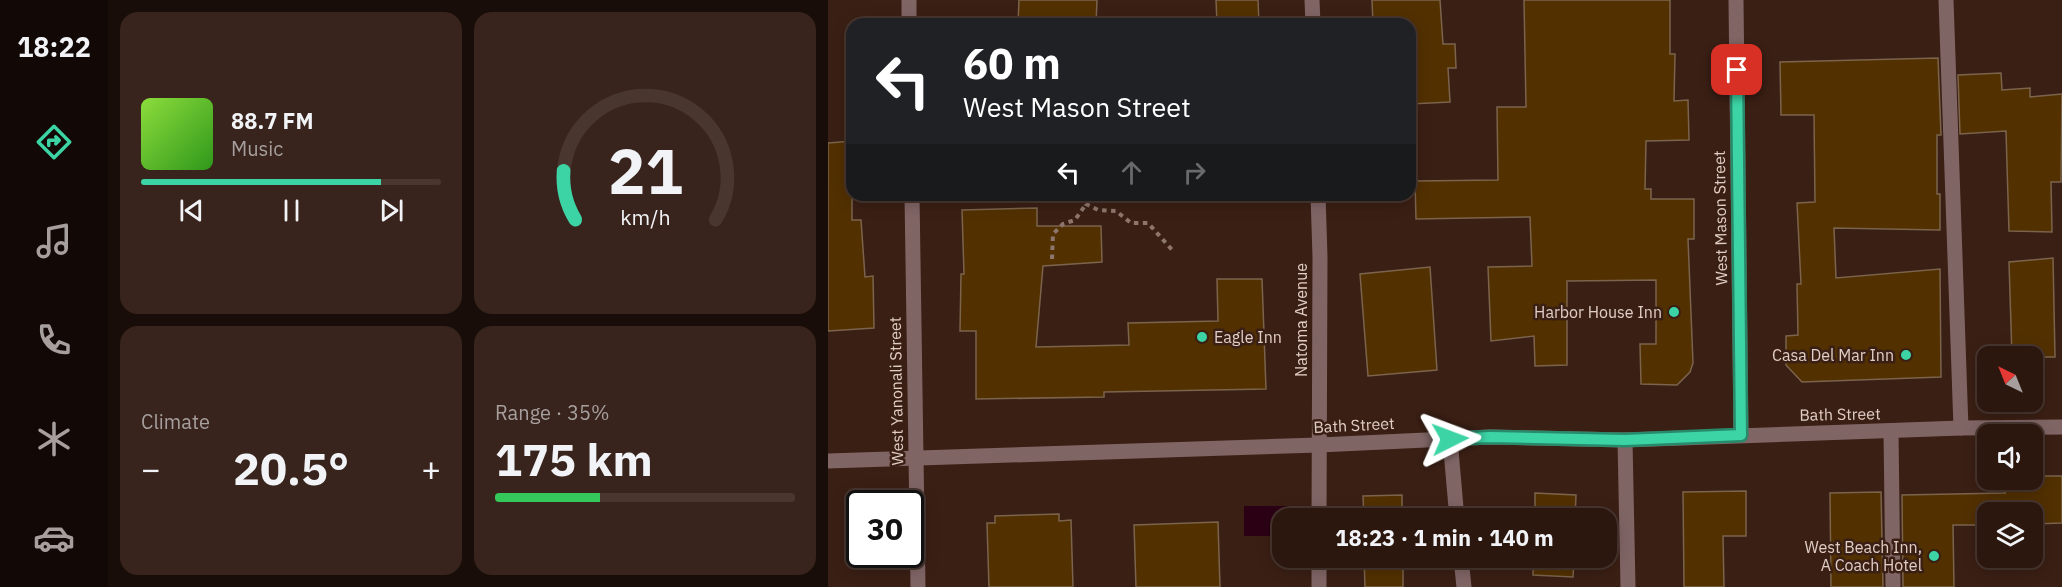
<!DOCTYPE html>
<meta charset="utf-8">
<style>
:root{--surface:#2c170f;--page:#38241d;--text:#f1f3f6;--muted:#a69f9e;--line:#48362f;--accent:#3cd4a4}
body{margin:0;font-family:"IBM Plex Sans",sans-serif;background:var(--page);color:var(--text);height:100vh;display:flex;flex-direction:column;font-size:22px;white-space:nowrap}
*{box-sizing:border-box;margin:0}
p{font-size:20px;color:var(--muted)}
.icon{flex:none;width:33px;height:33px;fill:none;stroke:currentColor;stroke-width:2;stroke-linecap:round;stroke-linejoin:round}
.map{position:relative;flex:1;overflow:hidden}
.side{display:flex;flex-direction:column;gap:12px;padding:12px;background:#180d08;width:720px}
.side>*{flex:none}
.banner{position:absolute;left:18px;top:18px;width:570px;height:183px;border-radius:18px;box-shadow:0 3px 15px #0003,0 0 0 2px var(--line);background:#202124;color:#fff;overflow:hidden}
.needle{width:39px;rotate:317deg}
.controls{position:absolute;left:1149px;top:346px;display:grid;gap:12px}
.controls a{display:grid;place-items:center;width:66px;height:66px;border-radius:12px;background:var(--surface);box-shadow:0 3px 15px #0003,0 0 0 2px var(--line);font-size:30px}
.speed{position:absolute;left:18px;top:490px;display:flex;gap:12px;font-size:30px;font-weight:700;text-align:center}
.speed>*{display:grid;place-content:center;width:78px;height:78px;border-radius:50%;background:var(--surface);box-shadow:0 3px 15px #0003,0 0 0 2px var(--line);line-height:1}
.speed .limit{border:3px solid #111;border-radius:9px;background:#fff;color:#111}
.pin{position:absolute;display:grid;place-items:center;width:51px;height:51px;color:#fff;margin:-26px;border-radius:12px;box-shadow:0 3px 9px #0006}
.me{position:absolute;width:66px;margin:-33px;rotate:87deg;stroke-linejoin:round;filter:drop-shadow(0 0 4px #0008)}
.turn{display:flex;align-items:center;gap:21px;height:126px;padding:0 18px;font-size:27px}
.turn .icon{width:78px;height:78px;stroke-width:2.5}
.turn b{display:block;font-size:42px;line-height:51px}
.lanes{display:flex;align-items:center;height:57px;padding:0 18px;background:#0003;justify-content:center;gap:30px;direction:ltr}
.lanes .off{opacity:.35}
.big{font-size:45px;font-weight:700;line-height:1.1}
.side .widget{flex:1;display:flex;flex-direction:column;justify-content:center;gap:9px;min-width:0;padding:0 21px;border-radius:18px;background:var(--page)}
.side .dial{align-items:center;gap:0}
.dial svg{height:156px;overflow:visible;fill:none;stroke:var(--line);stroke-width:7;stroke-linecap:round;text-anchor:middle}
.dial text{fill:var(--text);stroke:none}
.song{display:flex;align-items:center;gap:18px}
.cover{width:72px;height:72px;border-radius:9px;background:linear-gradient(135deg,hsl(90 70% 55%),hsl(110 70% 35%))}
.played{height:6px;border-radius:3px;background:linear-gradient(90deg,var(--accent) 80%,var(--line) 80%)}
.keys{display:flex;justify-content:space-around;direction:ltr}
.heat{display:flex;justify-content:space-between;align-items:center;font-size:33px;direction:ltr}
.charge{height:9px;border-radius:4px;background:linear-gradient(90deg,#34c759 35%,var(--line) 0)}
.side .tiles{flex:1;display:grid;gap:12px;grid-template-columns:repeat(2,1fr)}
.trip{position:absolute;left:444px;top:508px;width:345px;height:60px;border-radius:18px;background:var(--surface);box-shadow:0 3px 15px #0003,0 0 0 2px var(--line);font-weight:700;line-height:60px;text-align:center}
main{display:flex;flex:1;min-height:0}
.dock{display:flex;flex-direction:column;width:108px;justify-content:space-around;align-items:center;background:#120906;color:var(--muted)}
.dock .icon{width:42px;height:42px}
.dock .current{color:var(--accent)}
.dock b{font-size:27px;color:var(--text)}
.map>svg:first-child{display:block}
.water{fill:#2b0015}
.building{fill:#523000;stroke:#7b644c;stroke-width:1.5}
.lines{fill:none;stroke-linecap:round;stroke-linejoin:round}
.path{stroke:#8d766d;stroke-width:4;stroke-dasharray:4.5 4.5;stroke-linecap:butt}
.minor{stroke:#806565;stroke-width:15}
.route-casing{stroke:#278a6b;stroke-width:15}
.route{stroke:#3cd4a4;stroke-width:10}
.poi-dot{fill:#3cd4a4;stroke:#3a1f14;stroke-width:2}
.labels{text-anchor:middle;stroke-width:5;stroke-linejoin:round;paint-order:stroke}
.street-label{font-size:16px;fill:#e0cdc5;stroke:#3a1f14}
.poi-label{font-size:16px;fill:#e0cdc5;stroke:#3a1f14;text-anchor:end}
</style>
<main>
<nav class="dock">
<b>18:22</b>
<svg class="icon current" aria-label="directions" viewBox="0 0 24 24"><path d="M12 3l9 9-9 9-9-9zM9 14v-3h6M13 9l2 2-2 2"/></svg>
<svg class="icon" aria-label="music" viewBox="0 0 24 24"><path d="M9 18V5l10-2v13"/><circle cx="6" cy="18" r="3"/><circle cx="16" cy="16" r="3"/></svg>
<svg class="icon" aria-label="phone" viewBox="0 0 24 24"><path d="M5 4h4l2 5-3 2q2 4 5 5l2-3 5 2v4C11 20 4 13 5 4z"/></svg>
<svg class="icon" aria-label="climate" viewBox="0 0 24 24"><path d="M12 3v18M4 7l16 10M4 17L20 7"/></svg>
<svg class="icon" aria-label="car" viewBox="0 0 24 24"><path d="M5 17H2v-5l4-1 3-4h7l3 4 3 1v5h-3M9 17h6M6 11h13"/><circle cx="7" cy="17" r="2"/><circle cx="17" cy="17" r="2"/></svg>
</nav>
<section class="side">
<div class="tiles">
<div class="widget">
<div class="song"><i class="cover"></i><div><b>88.7 FM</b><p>Music</p></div></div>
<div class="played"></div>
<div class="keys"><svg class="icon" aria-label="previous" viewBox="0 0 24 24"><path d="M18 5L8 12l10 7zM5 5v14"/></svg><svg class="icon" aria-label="pause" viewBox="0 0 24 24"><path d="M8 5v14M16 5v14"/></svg><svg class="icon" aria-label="next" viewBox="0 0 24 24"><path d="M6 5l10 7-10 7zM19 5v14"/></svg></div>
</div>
<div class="widget dial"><svg viewBox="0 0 100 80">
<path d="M14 69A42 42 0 1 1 86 69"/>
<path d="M14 69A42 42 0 0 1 8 44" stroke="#3cd4a4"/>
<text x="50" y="56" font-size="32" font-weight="700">21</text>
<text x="50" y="72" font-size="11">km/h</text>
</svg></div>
<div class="widget"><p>Climate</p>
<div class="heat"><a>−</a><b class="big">20.5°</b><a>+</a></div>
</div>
<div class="widget"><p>Range · 35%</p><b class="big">175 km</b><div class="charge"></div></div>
</div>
</section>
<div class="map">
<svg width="1234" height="587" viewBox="0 0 1234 587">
<rect width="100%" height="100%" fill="#3a1f14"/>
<polygon class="water" points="416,506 467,506 471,519 454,519 454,536 416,536"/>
<g class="building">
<polygon points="191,0 269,0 268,24 190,24"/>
<polygon points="388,0 430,0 431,24 389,24"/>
<polygon points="544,0 612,0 615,44 627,44 628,68 620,68 622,102 582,104 582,24 545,24"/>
<polygon points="696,0 842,0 842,54 847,54 846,101 860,100 861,140 818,141 817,189 823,189 823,199 866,199 866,239 860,239 865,363 862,372 849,385 813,384 812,344 828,344 828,280 739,281 739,365 707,366 706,336 663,341 660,267 704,266 702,217 588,219 587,181 670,180 669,107 698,107"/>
<polygon points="1110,58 1113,135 1109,135 1109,194 1112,194 1112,230 1006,228 1008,278 1112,269 1113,377 974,382 958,365 958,336 970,335 969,284 973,284 969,203 987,202 986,115 953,115 952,62"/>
<polygon points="1173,73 1174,90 1202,88 1202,97 1234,94 1233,182 1223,182 1224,232 1181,231 1178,131 1132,134 1130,75"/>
<polygon points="24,141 24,220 33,220 37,277 45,276 46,328 0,331 0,143"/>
<polygon points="209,208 209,226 273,226 274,262 215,266 208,347 301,345 300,323 390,321 389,279 434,279 438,389 276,392 276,397 148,399 148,331 132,331 133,274 136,274 134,210"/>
<polygon points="1225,258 1227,357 1184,357 1181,262"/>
<polygon points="602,267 609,370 540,376 532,274"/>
<polygon points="1204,476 1234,476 1234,523 1204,524 1204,513 1160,513 1160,525 1125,525 1126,587 1075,587 1074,495 1177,493 1177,480 1204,480"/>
<polygon points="918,491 918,536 895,536 896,587 856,587 855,492"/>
<polygon points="1053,492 1055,587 1003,587 1002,493"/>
<polygon points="707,493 748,495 747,519 707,519"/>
<polygon points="574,495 574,519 536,519 535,496"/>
<polygon points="231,514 231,521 243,520 245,587 161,587 159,523 167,523 167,516"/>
<polygon points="390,522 392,587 308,587 306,525"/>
<polygon points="536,558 575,558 575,587 537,587"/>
<polygon points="705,558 746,558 745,577 705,575"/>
</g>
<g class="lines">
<g class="path">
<polyline points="255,195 258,204 270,210 288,211 303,223 320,223 346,252"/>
<polyline points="224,259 225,234 235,224 247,220 258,204"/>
</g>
<g class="minor">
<polyline points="81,0 81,24"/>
<polyline points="484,0 485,24"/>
<polyline points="908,0 913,435"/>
<polyline points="1118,0 1133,428"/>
<polyline points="84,195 90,587"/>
<polyline points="490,195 492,257 491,519"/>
<polyline points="1063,431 1065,587"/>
<polyline points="622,439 629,519"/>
<polyline points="797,440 800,587"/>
<polyline points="0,461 491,445 662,437 797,440 1133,428 1234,427"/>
<polyline points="633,558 636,587"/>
<polyline points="491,587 491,558"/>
</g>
</g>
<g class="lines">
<defs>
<polyline id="route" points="622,439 662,437 797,440 913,435 909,70"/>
</defs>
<use href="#route" class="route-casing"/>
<use href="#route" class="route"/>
</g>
<g class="poi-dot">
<circle cx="846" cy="312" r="6"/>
<circle cx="374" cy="337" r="6"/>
<circle cx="1078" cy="355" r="6"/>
<circle cx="1106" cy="556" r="6"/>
</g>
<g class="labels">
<g class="street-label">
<text transform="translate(892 218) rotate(-91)" y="6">West Mason Street</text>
<text transform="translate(473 320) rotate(-90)" y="6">Natoma Avenue</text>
<text transform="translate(68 391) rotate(-91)" y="6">West Yanonali Street</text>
<text transform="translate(1012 414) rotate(-1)" y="6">Bath Street</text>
<text transform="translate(526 425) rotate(-3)" y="6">Bath Street</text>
</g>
<g class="poi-label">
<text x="834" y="318">Harbor House Inn</text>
<text x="386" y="343" text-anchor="start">Eagle Inn</text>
<text x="1066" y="361">Casa Del Mar Inn</text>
<text x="1094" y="553">West Beach Inn,<tspan x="1094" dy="18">A Coach Hotel</tspan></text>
</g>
</g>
</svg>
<div class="controls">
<a><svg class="needle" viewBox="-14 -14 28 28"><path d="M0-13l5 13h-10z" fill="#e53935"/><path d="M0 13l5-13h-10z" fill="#a69f9e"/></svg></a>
<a><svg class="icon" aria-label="sound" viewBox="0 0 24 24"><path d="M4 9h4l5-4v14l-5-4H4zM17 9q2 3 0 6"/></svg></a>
<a><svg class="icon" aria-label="layers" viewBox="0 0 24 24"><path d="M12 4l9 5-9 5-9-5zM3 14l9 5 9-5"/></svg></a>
</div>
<div class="speed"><div class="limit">30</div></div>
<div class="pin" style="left:909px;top:70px;background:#d93025"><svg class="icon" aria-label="arrive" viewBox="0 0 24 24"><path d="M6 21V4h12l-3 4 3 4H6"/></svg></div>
<svg class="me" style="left:622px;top:439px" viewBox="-20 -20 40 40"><path d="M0-17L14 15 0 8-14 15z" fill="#3cd4a4" stroke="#fff" stroke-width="4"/></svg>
<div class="trip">18:23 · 1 min · 140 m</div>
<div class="banner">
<div class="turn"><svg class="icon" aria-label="left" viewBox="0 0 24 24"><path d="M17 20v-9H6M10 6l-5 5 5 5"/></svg><div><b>60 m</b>West Mason Street</div></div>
<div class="lanes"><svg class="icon" aria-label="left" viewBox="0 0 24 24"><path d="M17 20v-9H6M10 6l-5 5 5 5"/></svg><svg class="icon off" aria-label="ahead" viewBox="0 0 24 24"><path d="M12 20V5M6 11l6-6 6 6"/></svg><svg class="icon off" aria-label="right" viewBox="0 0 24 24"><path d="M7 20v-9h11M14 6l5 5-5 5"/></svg></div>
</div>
</div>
</main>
